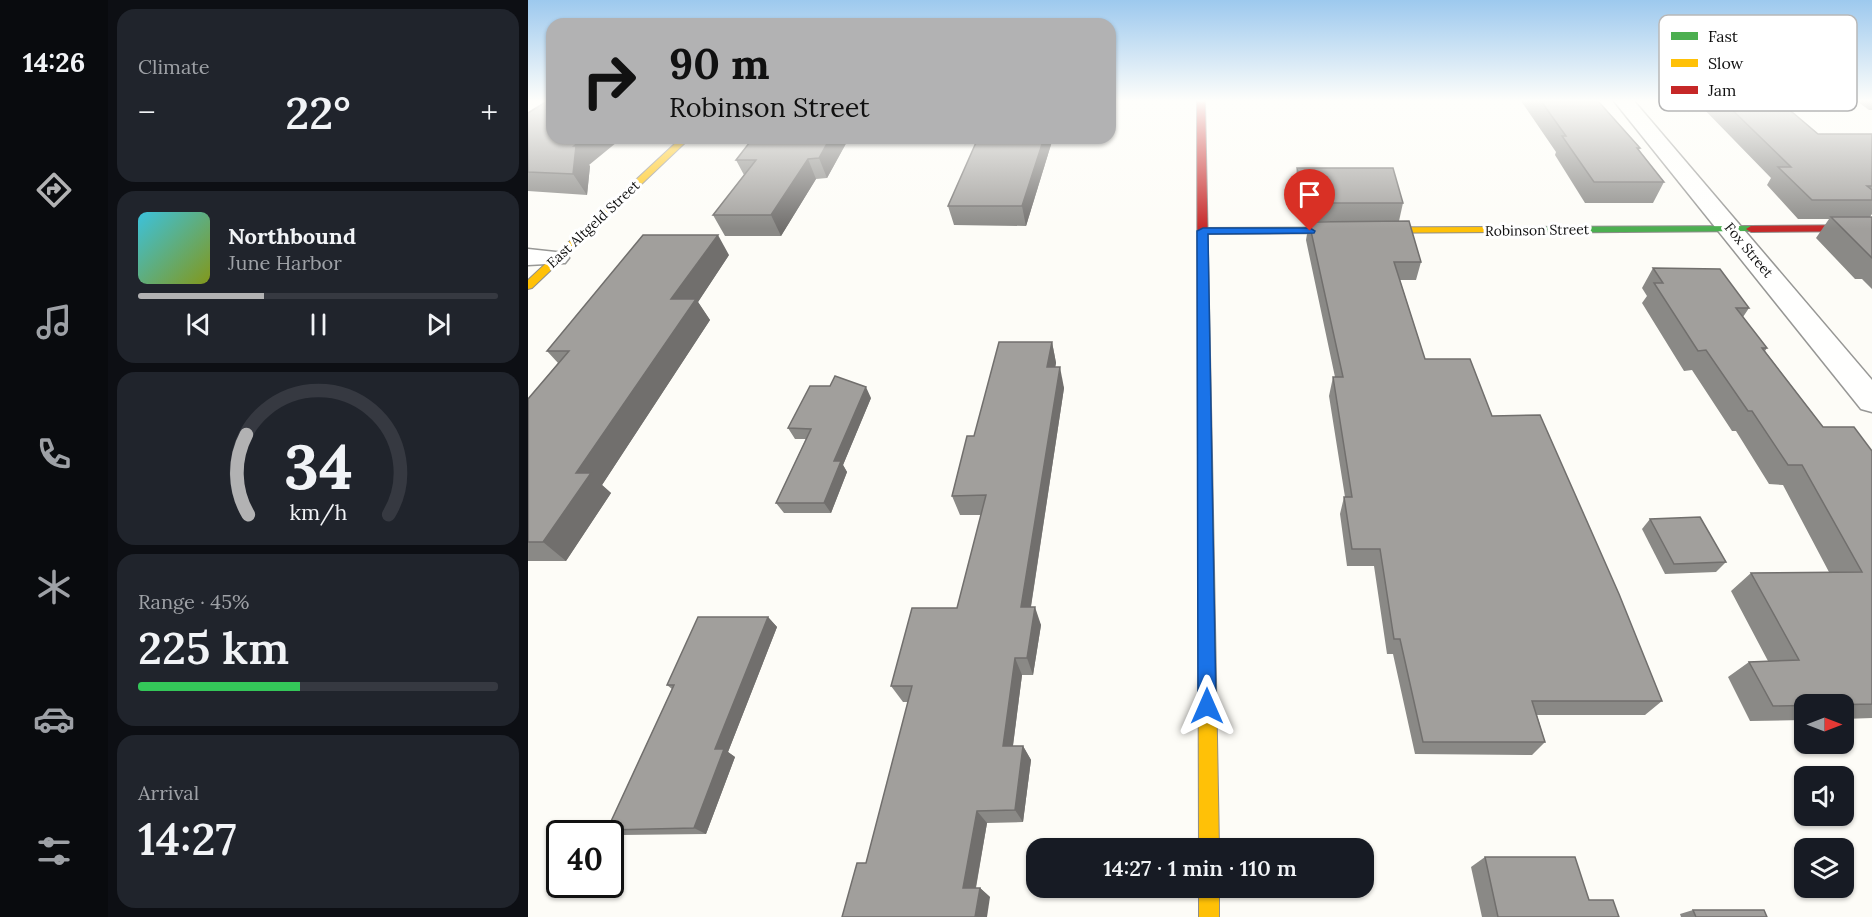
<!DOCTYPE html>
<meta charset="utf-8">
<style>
:root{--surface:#171b24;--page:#20242c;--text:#f1f3f6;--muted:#9ea1a6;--line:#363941;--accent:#b2b2b3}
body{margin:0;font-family:Lora,serif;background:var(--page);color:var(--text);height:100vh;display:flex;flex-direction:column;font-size:22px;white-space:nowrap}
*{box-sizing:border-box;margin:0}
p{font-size:20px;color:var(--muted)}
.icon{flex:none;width:33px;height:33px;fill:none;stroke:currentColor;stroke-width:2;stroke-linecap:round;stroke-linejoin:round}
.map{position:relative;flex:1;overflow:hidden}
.side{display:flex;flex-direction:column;gap:9px;padding:9px;background:#0d0f14;width:420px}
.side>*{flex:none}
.guide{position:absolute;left:18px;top:18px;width:570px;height:126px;border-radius:18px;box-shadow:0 2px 4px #0004;background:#b2b2b3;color:#111;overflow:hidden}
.needle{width:39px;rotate:90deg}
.tools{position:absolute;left:1266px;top:694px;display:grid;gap:12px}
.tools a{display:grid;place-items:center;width:60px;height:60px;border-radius:12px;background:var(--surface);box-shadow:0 2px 4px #0004;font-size:30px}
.speed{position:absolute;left:18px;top:820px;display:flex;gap:12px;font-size:30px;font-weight:700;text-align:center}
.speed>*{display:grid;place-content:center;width:78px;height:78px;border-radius:50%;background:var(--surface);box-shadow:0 2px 4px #0004;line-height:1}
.speed .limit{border:3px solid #111;border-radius:9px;background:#fff;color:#111}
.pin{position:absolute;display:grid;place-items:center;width:51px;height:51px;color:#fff;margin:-62px -26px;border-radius:50% 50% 50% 0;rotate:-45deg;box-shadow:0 0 6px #0007}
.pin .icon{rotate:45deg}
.me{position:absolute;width:66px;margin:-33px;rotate:0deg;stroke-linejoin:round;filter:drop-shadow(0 0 4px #0008)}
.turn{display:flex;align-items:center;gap:21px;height:126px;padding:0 24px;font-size:27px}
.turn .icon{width:78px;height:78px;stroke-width:2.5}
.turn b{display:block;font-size:42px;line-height:51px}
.big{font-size:45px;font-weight:600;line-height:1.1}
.side .tile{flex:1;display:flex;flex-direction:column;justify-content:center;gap:9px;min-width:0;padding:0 21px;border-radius:18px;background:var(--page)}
.side .dial{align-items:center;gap:0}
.dial svg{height:156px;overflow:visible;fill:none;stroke:var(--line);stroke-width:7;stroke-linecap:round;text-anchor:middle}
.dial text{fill:var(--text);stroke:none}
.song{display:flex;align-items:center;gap:18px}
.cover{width:72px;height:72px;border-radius:9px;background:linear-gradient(135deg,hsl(190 70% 55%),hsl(70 70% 35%))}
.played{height:6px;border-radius:3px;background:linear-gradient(90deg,var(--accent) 35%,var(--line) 35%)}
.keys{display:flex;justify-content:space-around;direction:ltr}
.heat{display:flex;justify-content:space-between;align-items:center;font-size:33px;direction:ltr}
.charge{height:9px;border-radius:4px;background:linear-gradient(90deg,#34c759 45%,var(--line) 0)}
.trip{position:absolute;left:498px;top:838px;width:348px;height:60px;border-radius:18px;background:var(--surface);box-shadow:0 2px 4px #0004;font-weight:600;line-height:60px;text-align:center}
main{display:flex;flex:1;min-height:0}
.dock{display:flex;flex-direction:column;width:108px;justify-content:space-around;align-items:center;background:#090b0e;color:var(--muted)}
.dock .icon{width:42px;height:42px}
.dock .selected{color:var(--accent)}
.dock b{font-size:27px;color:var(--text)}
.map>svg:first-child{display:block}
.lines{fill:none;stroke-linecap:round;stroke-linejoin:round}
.street-casing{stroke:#979795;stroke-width:3}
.fast-casing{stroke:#8e8d8b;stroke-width:2}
.slow-casing{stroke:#8e8d8b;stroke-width:2}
.jam-casing{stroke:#8e8d8b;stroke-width:2}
.street{fill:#fffffe;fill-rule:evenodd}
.fast{fill:#4caf50;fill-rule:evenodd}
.slow{fill:#ffc107;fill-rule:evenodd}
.jam{fill:#c62828;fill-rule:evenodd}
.wall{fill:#8a8986}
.shaded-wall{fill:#716f6d}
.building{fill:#a19f9c;stroke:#716f6d;stroke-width:1.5}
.route{fill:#1a73e8;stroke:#114b97;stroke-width:1.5}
.labels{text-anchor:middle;stroke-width:6;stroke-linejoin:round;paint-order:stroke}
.far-street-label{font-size:14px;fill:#111;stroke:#fff}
.key{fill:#fff;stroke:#b8b8b8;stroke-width:1.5}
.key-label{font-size:16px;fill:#111}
</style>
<main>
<nav class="dock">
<b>14:26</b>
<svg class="icon selected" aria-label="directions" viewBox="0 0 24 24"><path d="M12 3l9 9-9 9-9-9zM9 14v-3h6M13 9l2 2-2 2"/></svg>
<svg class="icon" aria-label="music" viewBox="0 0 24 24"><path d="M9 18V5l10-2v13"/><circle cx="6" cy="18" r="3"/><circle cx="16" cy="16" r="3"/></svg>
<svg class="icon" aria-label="phone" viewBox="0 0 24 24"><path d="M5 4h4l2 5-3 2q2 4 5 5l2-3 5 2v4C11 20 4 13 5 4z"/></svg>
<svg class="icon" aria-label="climate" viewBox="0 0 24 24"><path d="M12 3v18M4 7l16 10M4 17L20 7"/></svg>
<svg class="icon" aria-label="car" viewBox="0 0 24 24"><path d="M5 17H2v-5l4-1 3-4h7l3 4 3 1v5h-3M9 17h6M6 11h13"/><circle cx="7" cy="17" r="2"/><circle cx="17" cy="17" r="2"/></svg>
<svg class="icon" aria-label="filters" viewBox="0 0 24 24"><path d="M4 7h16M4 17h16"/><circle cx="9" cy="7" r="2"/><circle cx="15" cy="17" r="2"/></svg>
</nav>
<section class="side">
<div class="tile"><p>Climate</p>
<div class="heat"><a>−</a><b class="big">22°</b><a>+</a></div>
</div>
<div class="tile">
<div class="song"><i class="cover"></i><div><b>Northbound</b><p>June Harbor</p></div></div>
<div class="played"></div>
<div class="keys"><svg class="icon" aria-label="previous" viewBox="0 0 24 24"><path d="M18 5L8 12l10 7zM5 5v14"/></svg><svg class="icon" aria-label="pause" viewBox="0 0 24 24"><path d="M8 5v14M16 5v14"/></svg><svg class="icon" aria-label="next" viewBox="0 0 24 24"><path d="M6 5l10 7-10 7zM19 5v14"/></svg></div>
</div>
<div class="tile dial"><svg viewBox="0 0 100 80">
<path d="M14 69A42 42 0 1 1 86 69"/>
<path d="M14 69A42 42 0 0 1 13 28" stroke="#b2b2b3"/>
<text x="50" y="56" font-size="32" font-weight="700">34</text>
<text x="50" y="72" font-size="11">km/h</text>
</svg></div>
<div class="tile"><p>Range · 45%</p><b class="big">225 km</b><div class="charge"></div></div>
<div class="tile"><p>Arrival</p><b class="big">14:27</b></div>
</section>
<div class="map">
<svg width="1344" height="917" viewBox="0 0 1344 917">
<rect width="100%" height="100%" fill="#fdfcf7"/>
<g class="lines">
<defs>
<g id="street">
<polygon points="1086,101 1106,101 1344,380 1344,412 1333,409"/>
<polygon points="0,249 37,253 41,258 37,263 0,265"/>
</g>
<polygon id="fast" points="1223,226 1227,227 1227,231 971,233 966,230 971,227"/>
<g id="slow">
<polygon points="153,138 162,138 4,288 0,289 0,280"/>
<polygon points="971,227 975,228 975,232 675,234 670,231 675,228"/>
<polygon points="677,451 682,452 684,456 691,849 671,849 670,456 672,452"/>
<rect x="671" y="888" width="20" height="29"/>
</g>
<g id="jam">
<polygon points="669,101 677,101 684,456 682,460 672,460 670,456"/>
<polygon points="1344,225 1344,231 1223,232 1218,229 1223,226"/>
</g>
</defs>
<use href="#street" class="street-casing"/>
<use href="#fast" class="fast-casing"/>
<use href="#slow" class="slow-casing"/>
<use href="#jam" class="jam-casing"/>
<use href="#street" class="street"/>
<use href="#fast" class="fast"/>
<use href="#slow" class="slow"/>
<use href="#jam" class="jam"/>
</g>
<g class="wall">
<polygon points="993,101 1070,101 1112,148 1111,150 1136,182 1125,203 1057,203 1027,155 1028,152"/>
<polygon points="1168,101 1251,101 1290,134 1344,134 1344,214 1342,217 1344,217 1344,289 1334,279 1327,279 1288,238 1301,219 1270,219 1239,185 1243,178"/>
<polygon points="1329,101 1344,101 1344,110 1341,110"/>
<polygon points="0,113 61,165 62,166 59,195 0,191"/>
<polygon points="321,138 299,178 288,179 253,236 197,236 185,215 216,175 208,160"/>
<polygon points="450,138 525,138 498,226 426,225 420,206"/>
<polygon points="769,168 875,203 871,221 775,221 767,185"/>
<polygon points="781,222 893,262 888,280 872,280 897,359 964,416 1134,701 1117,715 1009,715 1017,742 1004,755 887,754 865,654 859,654 846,566 819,566 812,514 816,497 817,497 801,396 805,377 807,377 778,240"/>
<polygon points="201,255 170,302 182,320 74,485 83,493 38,561 0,561 0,399 30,363 19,351"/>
<polygon points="1125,268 1221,308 1215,317 1239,348 1237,351 1295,427 1344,451 1344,718 1316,719 1316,705 1276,705 1276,720 1222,721 1200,677 1221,662 1240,661 1203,591 1223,573 1301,572 1255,485 1241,484 1208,431 1204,431 1164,370 1156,371 1114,303 1119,296 1114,288"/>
<polygon points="524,342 528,363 527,367 536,388 503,607 513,625 505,675 494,675 485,746 495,746 503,760 495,822 459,823 448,888 452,888 462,897 338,863 380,702 375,702 363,686 429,608 453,515 432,515 424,496 446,436"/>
<polygon points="343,398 315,465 319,472 303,513 256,513 248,503 278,439 267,439 260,428"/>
<polygon points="1122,519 1198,562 1188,572 1137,574 1114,529"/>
<polygon points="240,617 249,627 200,752 207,757 178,834 93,835 79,830 144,689 139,685"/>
<polygon points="957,857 1061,900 1091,917 954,917 943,867"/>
<polygon points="1165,910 1239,917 1153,917 1152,914"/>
</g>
<g class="shaded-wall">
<polygon points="56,138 94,138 61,165 62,166 59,195 45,174 46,146"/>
<polygon points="302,138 321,138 299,178 291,158"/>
<polygon points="516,138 525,138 498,226 494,206"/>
<polygon points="280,159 288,179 253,236 243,215"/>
<polygon points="190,235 201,255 170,302 182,320 74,485 83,493 38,561 15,542 48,473 143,299"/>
<polygon points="524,342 528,363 524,388 519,367"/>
<polygon points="532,367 536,388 500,625 493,607"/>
<polygon points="338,387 343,398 315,465 319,472 303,513 296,503 306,461"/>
<polygon points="507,607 513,625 505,675 499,658"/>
<polygon points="240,617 249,627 200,752 207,757 178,834 166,828 187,749"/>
<polygon points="487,658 494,675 483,760 475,746"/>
<polygon points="495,746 503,760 495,822 487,810"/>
<polygon points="449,811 459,823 446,897 435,888"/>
<polygon points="452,888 462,897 459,917 447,917"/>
</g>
<g class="building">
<polygon points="19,101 24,101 24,138 56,138 46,146 48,146 45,174 0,172 0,113"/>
<polygon points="1013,101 1070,101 1112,148 1109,148 1136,182 1066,182 1034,136 1038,136"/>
<polygon points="1195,101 1251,101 1290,134 1344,134 1344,186 1339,186 1344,190 1344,200 1284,200 1250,167 1263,167"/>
<polygon points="225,138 302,138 291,158 280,159 243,215 185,215 228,160 208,160"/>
<polygon points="450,138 516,138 494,206 420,206"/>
<polygon points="769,168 865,168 875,203 777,203"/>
<polygon points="1303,217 1344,217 1344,258"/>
<polygon points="881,221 893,262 866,262 897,359 942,359 964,416 1012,415 1091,594 1134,701 1004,701 1017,742 895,742 872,639 866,639 852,549 824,549 816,497 824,497 805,377 815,377 781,222"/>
<polygon points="115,235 190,235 143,299 168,299 48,473 63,473 15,542 0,542 0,399 41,351 19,351"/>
<polygon points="1125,268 1192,269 1221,308 1208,308 1239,348 1234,348 1295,427 1326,427 1344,451 1344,704 1245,706 1221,662 1271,660 1223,573 1334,572 1274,465 1260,465 1224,411 1220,411 1178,350 1170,351 1126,283 1135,283"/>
<polygon points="471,342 524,342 519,367 532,367 493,607 507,607 499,658 487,658 475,746 495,746 487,810 449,811 435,888 452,888 447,917 314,917 329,863 338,863 384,686 363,686 384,608 429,608 458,495 424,496 439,436 446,436"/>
<polygon points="307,376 338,387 306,461 313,461 296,503 248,503 283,429 260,428 282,386 302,386"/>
<polygon points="1172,517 1198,562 1146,564 1122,519"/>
<polygon points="170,617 240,617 187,749 196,749 166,828 79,830 146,685 139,685"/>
<polygon points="957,857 1047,857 1061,900 1085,900 1091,917 970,917"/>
<polygon points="1165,910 1236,910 1239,917 1168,917"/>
</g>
<linearGradient id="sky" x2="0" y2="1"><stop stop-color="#9dc9ee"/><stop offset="0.44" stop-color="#fefefb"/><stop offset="1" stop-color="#fefefb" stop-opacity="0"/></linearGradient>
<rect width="1344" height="229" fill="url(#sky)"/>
<polygon class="route" points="782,228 787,231 786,233 680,234 688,706 685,712 679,715 673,712 670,706 669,231 675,228"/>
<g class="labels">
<g class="far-street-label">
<text transform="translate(65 224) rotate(-43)" y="5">East Altgeld Street</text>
<text transform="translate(1009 230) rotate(-1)" y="5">Robinson Street</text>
<text transform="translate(1221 250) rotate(50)" y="5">Fox Street</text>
</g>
</g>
<rect x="1131" y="15" width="198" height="96" rx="9" class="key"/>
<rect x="1143" y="32" width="27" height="8" fill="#4caf50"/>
<rect x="1143" y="59" width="27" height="8" fill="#ffc107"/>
<rect x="1143" y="86" width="27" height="8" fill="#c62828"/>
<g class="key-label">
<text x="1180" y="42">Fast</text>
<text x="1180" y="69">Slow</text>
<text x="1180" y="96">Jam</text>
</g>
</svg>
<div class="tools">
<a><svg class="needle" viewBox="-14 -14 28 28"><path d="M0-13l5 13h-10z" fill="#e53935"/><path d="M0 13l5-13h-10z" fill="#9ea1a6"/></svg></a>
<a><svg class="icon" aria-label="sound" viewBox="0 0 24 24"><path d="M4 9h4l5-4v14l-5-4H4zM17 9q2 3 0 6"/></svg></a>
<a><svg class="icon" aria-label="layers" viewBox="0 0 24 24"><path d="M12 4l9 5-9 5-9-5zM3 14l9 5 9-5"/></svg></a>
</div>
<div class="speed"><div class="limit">40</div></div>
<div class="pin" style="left:782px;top:231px;background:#d93025"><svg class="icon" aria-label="arrive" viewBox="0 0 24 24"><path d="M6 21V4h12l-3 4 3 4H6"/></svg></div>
<svg class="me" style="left:679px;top:706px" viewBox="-20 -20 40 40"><path d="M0-17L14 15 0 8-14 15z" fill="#1a73e8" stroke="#fff" stroke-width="4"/></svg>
<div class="trip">14:27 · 1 min · 110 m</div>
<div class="guide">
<div class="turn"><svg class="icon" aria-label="right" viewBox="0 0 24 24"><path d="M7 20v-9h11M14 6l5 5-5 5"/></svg><div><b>90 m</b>Robinson Street</div></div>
</div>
</div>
</main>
